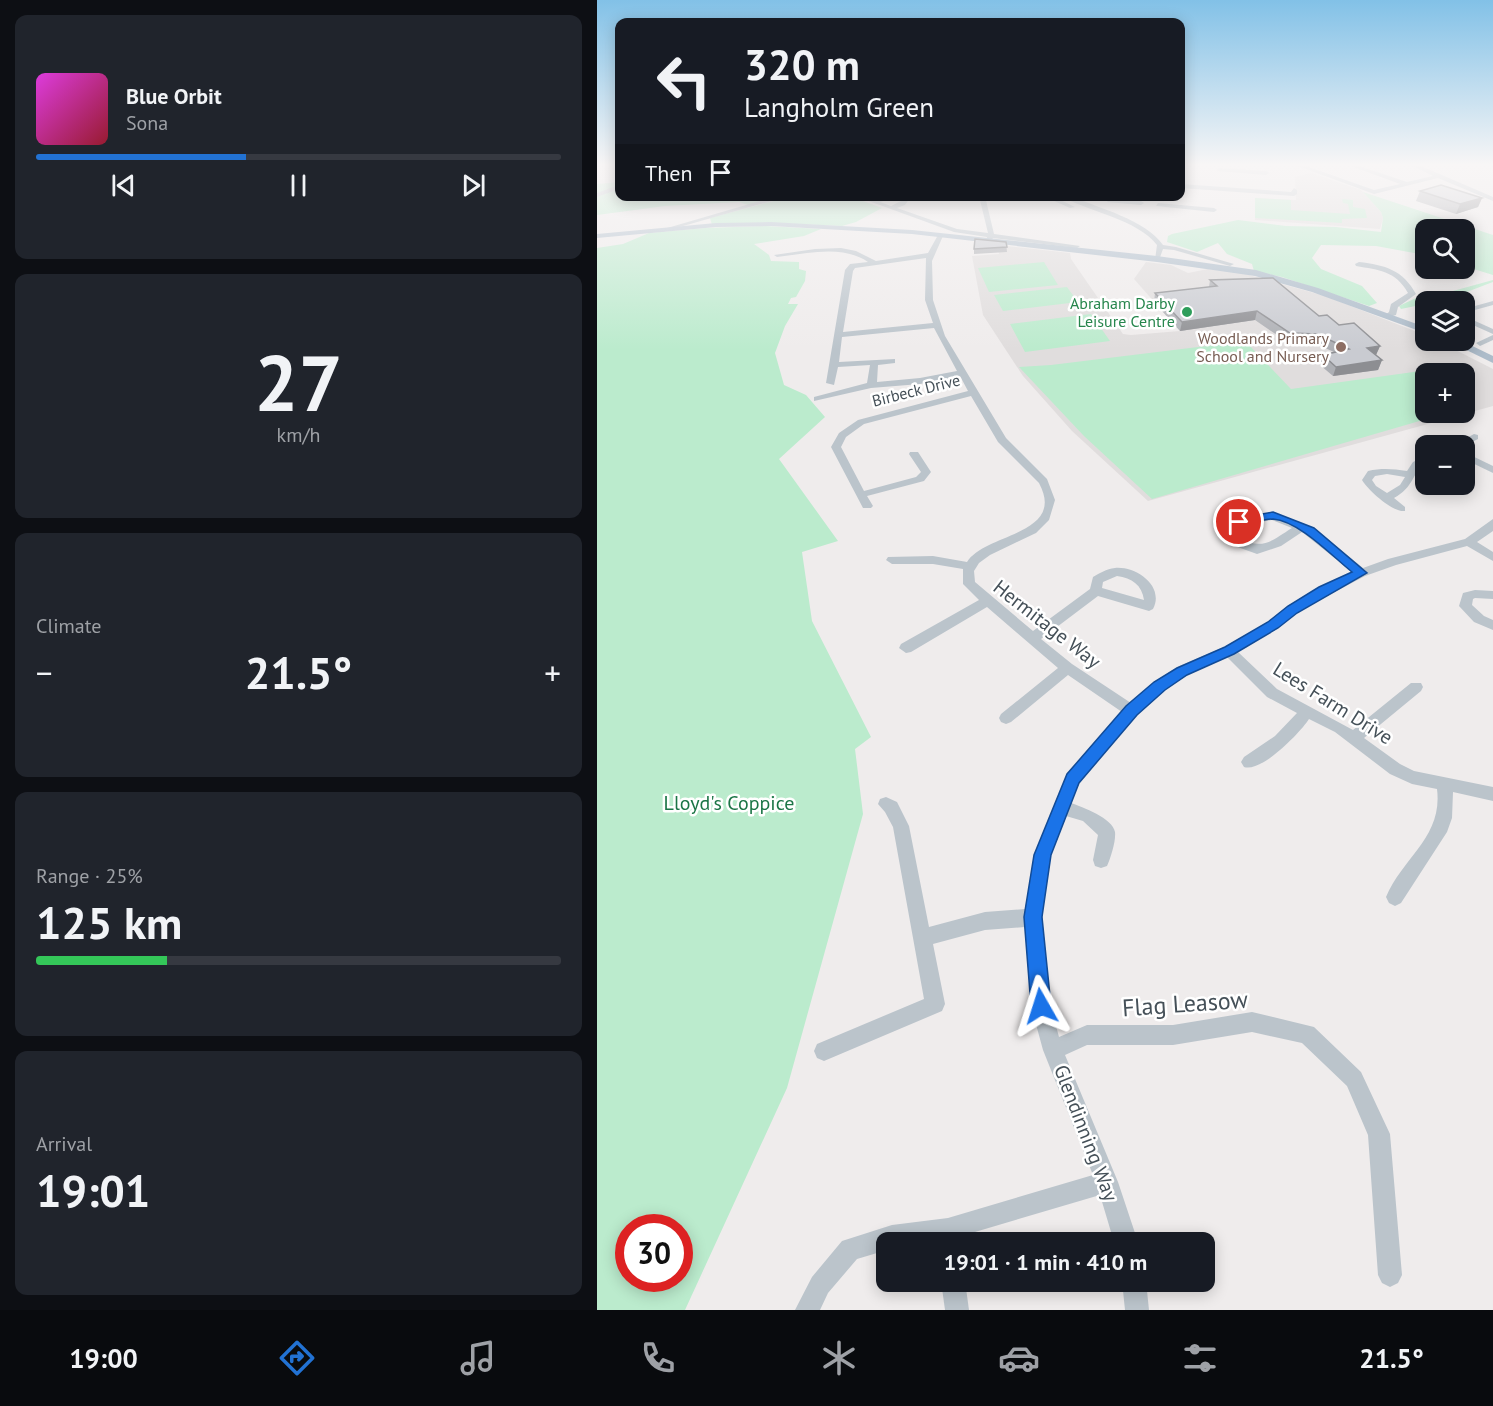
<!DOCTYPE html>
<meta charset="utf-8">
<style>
:root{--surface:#171b24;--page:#20242c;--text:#f1f3f6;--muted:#9ea1a6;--line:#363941;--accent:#2272d3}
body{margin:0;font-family:"PT Sans",sans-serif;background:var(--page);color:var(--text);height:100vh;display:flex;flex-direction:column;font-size:22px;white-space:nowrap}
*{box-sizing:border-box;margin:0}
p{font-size:20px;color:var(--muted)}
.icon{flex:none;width:33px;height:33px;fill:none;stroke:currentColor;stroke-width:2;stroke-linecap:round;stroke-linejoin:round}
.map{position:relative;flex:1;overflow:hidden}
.side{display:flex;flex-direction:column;gap:15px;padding:15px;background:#0d0f14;width:597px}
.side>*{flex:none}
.banner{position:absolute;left:18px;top:18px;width:570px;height:183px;border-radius:12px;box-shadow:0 3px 15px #0003;background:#171b24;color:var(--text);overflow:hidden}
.buttons{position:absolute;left:818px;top:219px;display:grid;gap:12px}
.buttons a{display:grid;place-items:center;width:60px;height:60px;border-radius:12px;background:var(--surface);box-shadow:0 3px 15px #0003;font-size:30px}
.speed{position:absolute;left:18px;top:1214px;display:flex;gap:12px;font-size:30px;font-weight:700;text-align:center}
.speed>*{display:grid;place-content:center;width:78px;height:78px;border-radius:50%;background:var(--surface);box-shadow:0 3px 15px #0003;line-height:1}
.speed .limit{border:9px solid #d22;background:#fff;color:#111}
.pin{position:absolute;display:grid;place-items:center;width:51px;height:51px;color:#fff;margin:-26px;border:3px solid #fff;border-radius:50%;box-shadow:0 2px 6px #0007}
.me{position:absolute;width:66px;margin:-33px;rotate:354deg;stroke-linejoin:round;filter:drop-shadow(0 0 4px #0008)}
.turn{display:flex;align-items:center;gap:21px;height:126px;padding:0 30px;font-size:27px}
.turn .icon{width:78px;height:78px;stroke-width:2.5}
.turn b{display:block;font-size:42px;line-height:51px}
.then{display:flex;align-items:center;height:57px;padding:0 30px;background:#0003;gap:12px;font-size:22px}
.big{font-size:45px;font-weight:700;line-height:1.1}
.side .widget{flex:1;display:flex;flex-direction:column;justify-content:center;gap:9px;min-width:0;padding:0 21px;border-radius:12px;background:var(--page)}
.side .dial{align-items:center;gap:0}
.dial b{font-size:78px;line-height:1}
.song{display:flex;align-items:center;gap:18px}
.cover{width:72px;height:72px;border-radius:9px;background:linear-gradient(135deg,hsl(300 70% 55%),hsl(350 70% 35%))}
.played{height:6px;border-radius:3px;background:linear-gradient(90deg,var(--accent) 40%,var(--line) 40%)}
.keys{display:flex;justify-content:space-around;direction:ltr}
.heat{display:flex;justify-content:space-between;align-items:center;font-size:33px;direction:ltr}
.charge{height:9px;border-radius:4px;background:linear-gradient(90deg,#34c759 25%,var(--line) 0)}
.trip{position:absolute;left:279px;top:1232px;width:339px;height:60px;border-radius:12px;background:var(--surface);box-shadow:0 3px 15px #0003;font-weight:700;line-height:60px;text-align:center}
.menu{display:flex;height:96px;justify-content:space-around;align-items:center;background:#090b0e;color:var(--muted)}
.menu .icon{width:42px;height:42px}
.menu .active{color:var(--accent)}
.menu b{font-size:27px;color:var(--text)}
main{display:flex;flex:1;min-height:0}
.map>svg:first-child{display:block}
.education{fill:#e0dddd;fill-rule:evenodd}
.green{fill:#bbebcd;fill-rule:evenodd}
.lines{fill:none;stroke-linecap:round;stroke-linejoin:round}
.minor{fill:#bbc4cb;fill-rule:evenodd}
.major{fill:#adbcca;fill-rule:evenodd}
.wall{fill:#adafb4}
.shaded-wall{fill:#8d8e92}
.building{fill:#c9cbd1;stroke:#8d8e92;stroke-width:1.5}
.route{fill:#1a73e8;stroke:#114b97;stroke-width:1.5}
.leisure-dot{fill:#2e9e5b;stroke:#fff;stroke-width:2}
.education-dot{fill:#8d6e63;stroke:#fff;stroke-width:2}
.labels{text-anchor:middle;stroke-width:5;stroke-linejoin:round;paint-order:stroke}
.far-leisure-label{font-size:16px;fill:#27864d;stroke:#fff;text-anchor:end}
.far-education-label{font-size:16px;fill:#785e54;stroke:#fff;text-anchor:end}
.far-street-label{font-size:16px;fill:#455058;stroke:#fff}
.street-label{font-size:20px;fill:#455058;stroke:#fff}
.park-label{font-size:20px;fill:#1b7546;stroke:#fff}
.near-street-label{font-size:24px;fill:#455058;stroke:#fff}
</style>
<main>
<section class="side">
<div class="widget">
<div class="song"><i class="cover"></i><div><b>Blue Orbit</b><p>Sona</p></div></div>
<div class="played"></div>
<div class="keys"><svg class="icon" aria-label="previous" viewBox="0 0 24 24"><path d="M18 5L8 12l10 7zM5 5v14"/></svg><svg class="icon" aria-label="pause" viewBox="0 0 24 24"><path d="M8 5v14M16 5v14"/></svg><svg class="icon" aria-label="next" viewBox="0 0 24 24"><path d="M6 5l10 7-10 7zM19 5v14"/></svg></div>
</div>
<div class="widget dial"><b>27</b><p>km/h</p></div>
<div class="widget"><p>Climate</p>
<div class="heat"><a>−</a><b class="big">21.5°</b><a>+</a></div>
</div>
<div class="widget"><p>Range · 25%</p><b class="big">125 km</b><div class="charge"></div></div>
<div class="widget"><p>Arrival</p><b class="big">19:01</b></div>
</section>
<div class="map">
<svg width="896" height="1310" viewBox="0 0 896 1310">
<rect width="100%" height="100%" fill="#efecec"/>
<g class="education">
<polygon points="714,173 764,190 784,212 786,218 783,229 658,220 658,198 699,200 698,177"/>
<path d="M400,245L473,253L474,259L526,334L534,335L583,331L537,279L549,262L574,265L591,273L611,269L645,273L728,296L828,335V340L841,341L896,369V406L551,501L475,431L426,376L386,315L375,256L402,254ZM828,374H867V412H828Z"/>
</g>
<g class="green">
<polygon points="22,182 22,196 185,197 151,205 142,202 68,206 0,215 0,184"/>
<polygon points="766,192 896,235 896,275 867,266 867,230 828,230 828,255 779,246 724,245 715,258 724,269 765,286 780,303 772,306 685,277 657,271 655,264 630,254 621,243 600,252 570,242 571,236 575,234 641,220 689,226 739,227 784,232 786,218 784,212"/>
<polygon points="191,197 255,197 285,208 259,222 245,226 176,223 115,225 113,218"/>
<polygon points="658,198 694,200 694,210 753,214 751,204 746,203 745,199 756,200 756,207 768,209 770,218 745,219 745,223 658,218"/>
<path d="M169,226L224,229L207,236L157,244L172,255L174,261L202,262V269L209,271L208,281L199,297L194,298L191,304H201L188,326L178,353L187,385L209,395L228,417L182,459L241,541L205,552L215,621L274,737L258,749L266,814L190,1088L88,1310H0V248L26,244L52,233L108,228ZM32,1227H82V1278H32Z"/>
<polygon points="447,262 461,285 392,292 381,268"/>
<path d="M896,280V282C875,290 850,301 828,302V304L804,309L802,306L819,298L823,300Z"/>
<polygon points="470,287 481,302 406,311 397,295"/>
<polygon points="494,314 513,341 428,352 413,324"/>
<polygon points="642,342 651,344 694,389 838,369 844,373 828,374 828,412 850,413 555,499 487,436 422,367 454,365"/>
</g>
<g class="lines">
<g class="minor">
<polygon points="701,166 709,166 777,190 803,184 754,166 762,166 810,182 836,176 816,166 824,166 896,197 896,201 841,178 777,194"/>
<polygon points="622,168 669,171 672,173 669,175 620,171"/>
<polygon points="584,184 694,192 697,188 700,190 700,194 697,196 584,188"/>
<polygon points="22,185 22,189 0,197 0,193"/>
<polygon points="180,196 192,196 65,232 60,231"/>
<path d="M258,196L277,200L288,196L313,198L308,205L300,208L360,229L391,233L382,196H388L397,234L483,246L480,248L396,238L392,243L389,241L390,237L357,232ZM293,199L306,200L294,206L283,202Z"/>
<polygon points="446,196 455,196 478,207 473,208"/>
<path d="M464,196H473C502,208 549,220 566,245L579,247L637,264L633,266L577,250L566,249L562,260H558L560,245C540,219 492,212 464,196Z"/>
<polygon points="512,199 544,201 547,203 544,205 510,202"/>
<polygon points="561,203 617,208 620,210 617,212 559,206"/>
<path d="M341,235L346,236L335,261L336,300L348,336L409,438L450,479L458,500L452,520L439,533L393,555L382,563L377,571L378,582L436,631L493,589L496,577C503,573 509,569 518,568C539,566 568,586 556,609L552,611L501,596L444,639L475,664L534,703L557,682L580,667L627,647L671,622L690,606L755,572L705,532L684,546L660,554L635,545L629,531L638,519L676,512L717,528L766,568L791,559L868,539L896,519V531L880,542L896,552V561L870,546L799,565L768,576L700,612L681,628L641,652L680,689L756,730L814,683H824L826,687L824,691L767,738L803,764L817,771L896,787V801L856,792L855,818L850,832L804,903L798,906L792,903L789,897C806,857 846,837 840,789L815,784L793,774L738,732L712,719C703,733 664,773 647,767L644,762L647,757L678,736L700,713L670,697L630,657L590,675L567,690L540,715L481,783L474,803C485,807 516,818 518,832C519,841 514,857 510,866L504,868L498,866L496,860L501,835L486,821L469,816C464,829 458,842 454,855C439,913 446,980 462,1037L490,1025H576L655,1012L717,1027L764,1072L793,1134L805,1275L801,1283L793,1287L785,1283L781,1275L771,1135L750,1086L705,1043L655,1032L576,1045H490L468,1055L521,1182L541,1242H517L503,1195L351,1240L290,1242V1250L260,1259L231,1293L223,1310H198L215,1277L245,1241L295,1225L351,1218L496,1175L446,1050L434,1006L428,927L388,930L336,944L348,1004L345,1011L227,1061L220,1058L217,1051L220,1044L327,999L296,827L288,812L281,804L283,799L289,797L300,802L312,826L332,927L388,912L428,909L438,855L470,774L525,712L471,675L414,722L409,724L404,722L402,718L404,714L461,668L390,607L314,652L309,653L302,648L304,644L382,600L366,584V569L336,564H295L289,560L291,557L336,556L370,562C388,533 470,535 442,483L401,442L374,396L267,424L249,437L244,447L267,491L319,477L324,472L312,454L313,452H321L334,472L327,481L270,496L276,506L274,508H266L234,447L242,433L261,420L371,391L363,376L323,384L274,388L217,401V397L270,383L273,365L241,367L237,385L229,383L248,270L253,264L271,262C245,244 209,254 180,257L177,255L218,249L244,248L259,251L279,261L331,253ZM329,258L328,300L336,323L246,332L256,271L258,268ZM337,328L360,371L323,378L280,382L281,365L298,363V359L242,362L245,337ZM675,520L695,528C674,541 668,549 644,540L641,531L646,525ZM520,576C535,578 545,585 547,600L505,588L506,582Z"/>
<path d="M762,262C788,265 806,270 819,294L801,307L799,315L788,318L787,316L792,312L794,304L811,293C799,271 782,270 759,266L758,264Z"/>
<polygon points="896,301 896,305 867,313 867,309"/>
<polygon points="867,316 896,329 896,334 867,321"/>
<polygon points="896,335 896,340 883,346 879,343"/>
<polygon points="877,434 881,435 881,439 867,446 855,446"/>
<polygon points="867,452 896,466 896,473 867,459"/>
<path d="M828,456V463C814,475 817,487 797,498L808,507V511C796,513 771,490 765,480L771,471C785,468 796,469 810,471L816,462ZM790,474L808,477L803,485L790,493L779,486L775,480L778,476Z"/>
<polygon points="878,590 896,591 896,599 878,598 876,599 875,605 887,616 896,620 896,630 877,622 862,606 866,593"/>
<polygon points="344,1281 368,1281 372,1310 348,1310"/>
<polygon points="525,1281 549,1281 552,1310 528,1310"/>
</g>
<g class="major">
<polygon points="174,222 315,230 560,256 659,270 721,288 828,327 828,333 715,292 658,276 560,262 315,234 174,226 119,227 0,238 0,234 119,223"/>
<polygon points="849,340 863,340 896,356 896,363"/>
</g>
</g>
<g class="wall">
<polygon points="823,191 885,198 881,207 859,214 819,201"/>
<polygon points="409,242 410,252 377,254 377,249"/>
<polygon points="613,280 722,316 742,325 783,346 779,355 785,360 781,370 736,376 723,365 726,355 737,352 717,343 690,342 658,320 583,331 557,302 558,293 612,287"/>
</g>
<g class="shaded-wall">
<polygon points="885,198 881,207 859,214 863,204"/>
<polygon points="660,311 658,320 583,331 585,322"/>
<polygon points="783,346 779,355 770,348"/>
<polygon points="785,360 781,370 736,376 739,367"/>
</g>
<g class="building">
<polygon points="844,185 885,198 863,204 823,191"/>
<polygon points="378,239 409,242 410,247 377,249"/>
<polygon points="676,278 722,316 730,315 742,325 757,323 783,346 770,348 785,360 739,367 726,355 752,349 720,334 693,333 660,311 585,322 558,293 620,286 613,280"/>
</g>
<linearGradient id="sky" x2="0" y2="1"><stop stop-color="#82c1e7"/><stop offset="0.47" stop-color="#f8f6f6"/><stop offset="1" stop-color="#f8f6f6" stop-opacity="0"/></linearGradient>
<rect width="896" height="350" fill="url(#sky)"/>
<path class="route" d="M676,512L717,528L770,573L700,613L681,628L637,654L590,675L568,690L540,715L482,783L454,855L445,917L454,1006L451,1013L444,1016L437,1013L434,1006L427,917L437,855L470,774L529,706L557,682L580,668L628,647L671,622L691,606L722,587L755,572C735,556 702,521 676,519C665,519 652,524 642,525L637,522L642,518Z"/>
<circle class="leisure-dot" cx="590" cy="312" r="6"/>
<circle class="education-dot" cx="744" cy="347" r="6"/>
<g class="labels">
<g class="far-leisure-label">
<text x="578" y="309">Abraham Darby<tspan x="578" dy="18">Leisure Centre</tspan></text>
</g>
<g class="far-education-label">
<text x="732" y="344">Woodlands Primary<tspan x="732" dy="18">School and Nursery</tspan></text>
</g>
<g class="far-street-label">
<text transform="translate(319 390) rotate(-14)" y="6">Birbeck Drive</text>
</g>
<g class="street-label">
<text transform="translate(450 624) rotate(38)" y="7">Hermitage Way</text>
<text transform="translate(736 703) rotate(32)" y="7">Lees Farm Drive</text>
<text transform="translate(489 1133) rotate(69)" y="7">Glendinning Way</text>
</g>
<g class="park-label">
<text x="132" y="810">Lloyd's Coppice</text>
</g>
<g class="near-street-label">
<text transform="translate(588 1004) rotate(-4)" y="8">Flag Leasow</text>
</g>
</g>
</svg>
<div class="buttons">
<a><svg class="icon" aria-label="search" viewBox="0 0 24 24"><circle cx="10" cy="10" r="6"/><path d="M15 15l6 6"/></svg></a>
<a><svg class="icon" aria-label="layers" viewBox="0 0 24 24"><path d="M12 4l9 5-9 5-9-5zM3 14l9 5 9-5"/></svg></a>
<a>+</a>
<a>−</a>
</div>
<div class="speed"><div class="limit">30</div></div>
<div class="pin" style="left:642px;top:522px;background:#d93025"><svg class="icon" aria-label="arrive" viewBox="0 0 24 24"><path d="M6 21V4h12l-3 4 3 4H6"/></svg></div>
<svg class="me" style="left:444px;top:1006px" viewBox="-20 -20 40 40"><path d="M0-17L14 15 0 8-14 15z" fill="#1a73e8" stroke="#fff" stroke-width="4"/></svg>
<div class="trip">19:01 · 1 min · 410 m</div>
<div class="banner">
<div class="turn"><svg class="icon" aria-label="left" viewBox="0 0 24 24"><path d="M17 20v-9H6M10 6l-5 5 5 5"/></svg><div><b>320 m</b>Langholm Green</div></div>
<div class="then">Then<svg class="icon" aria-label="arrive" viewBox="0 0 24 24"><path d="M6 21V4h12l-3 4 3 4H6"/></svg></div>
</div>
</div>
</main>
<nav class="menu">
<b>19:00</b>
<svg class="icon active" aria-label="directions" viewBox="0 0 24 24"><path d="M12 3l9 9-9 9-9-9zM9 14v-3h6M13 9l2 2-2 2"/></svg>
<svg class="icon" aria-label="music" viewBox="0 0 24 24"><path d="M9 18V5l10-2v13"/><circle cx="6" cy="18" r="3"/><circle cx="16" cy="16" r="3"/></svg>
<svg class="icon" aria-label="phone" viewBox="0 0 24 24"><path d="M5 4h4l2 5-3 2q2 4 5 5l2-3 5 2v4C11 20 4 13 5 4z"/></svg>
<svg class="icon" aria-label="climate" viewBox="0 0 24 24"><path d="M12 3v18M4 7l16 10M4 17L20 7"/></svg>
<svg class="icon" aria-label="car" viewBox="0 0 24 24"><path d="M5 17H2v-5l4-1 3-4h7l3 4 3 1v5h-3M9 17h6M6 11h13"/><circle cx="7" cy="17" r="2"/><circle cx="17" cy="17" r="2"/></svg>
<svg class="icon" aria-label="filters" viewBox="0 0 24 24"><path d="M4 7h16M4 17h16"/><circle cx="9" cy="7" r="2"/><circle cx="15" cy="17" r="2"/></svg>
<b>21.5°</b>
</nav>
